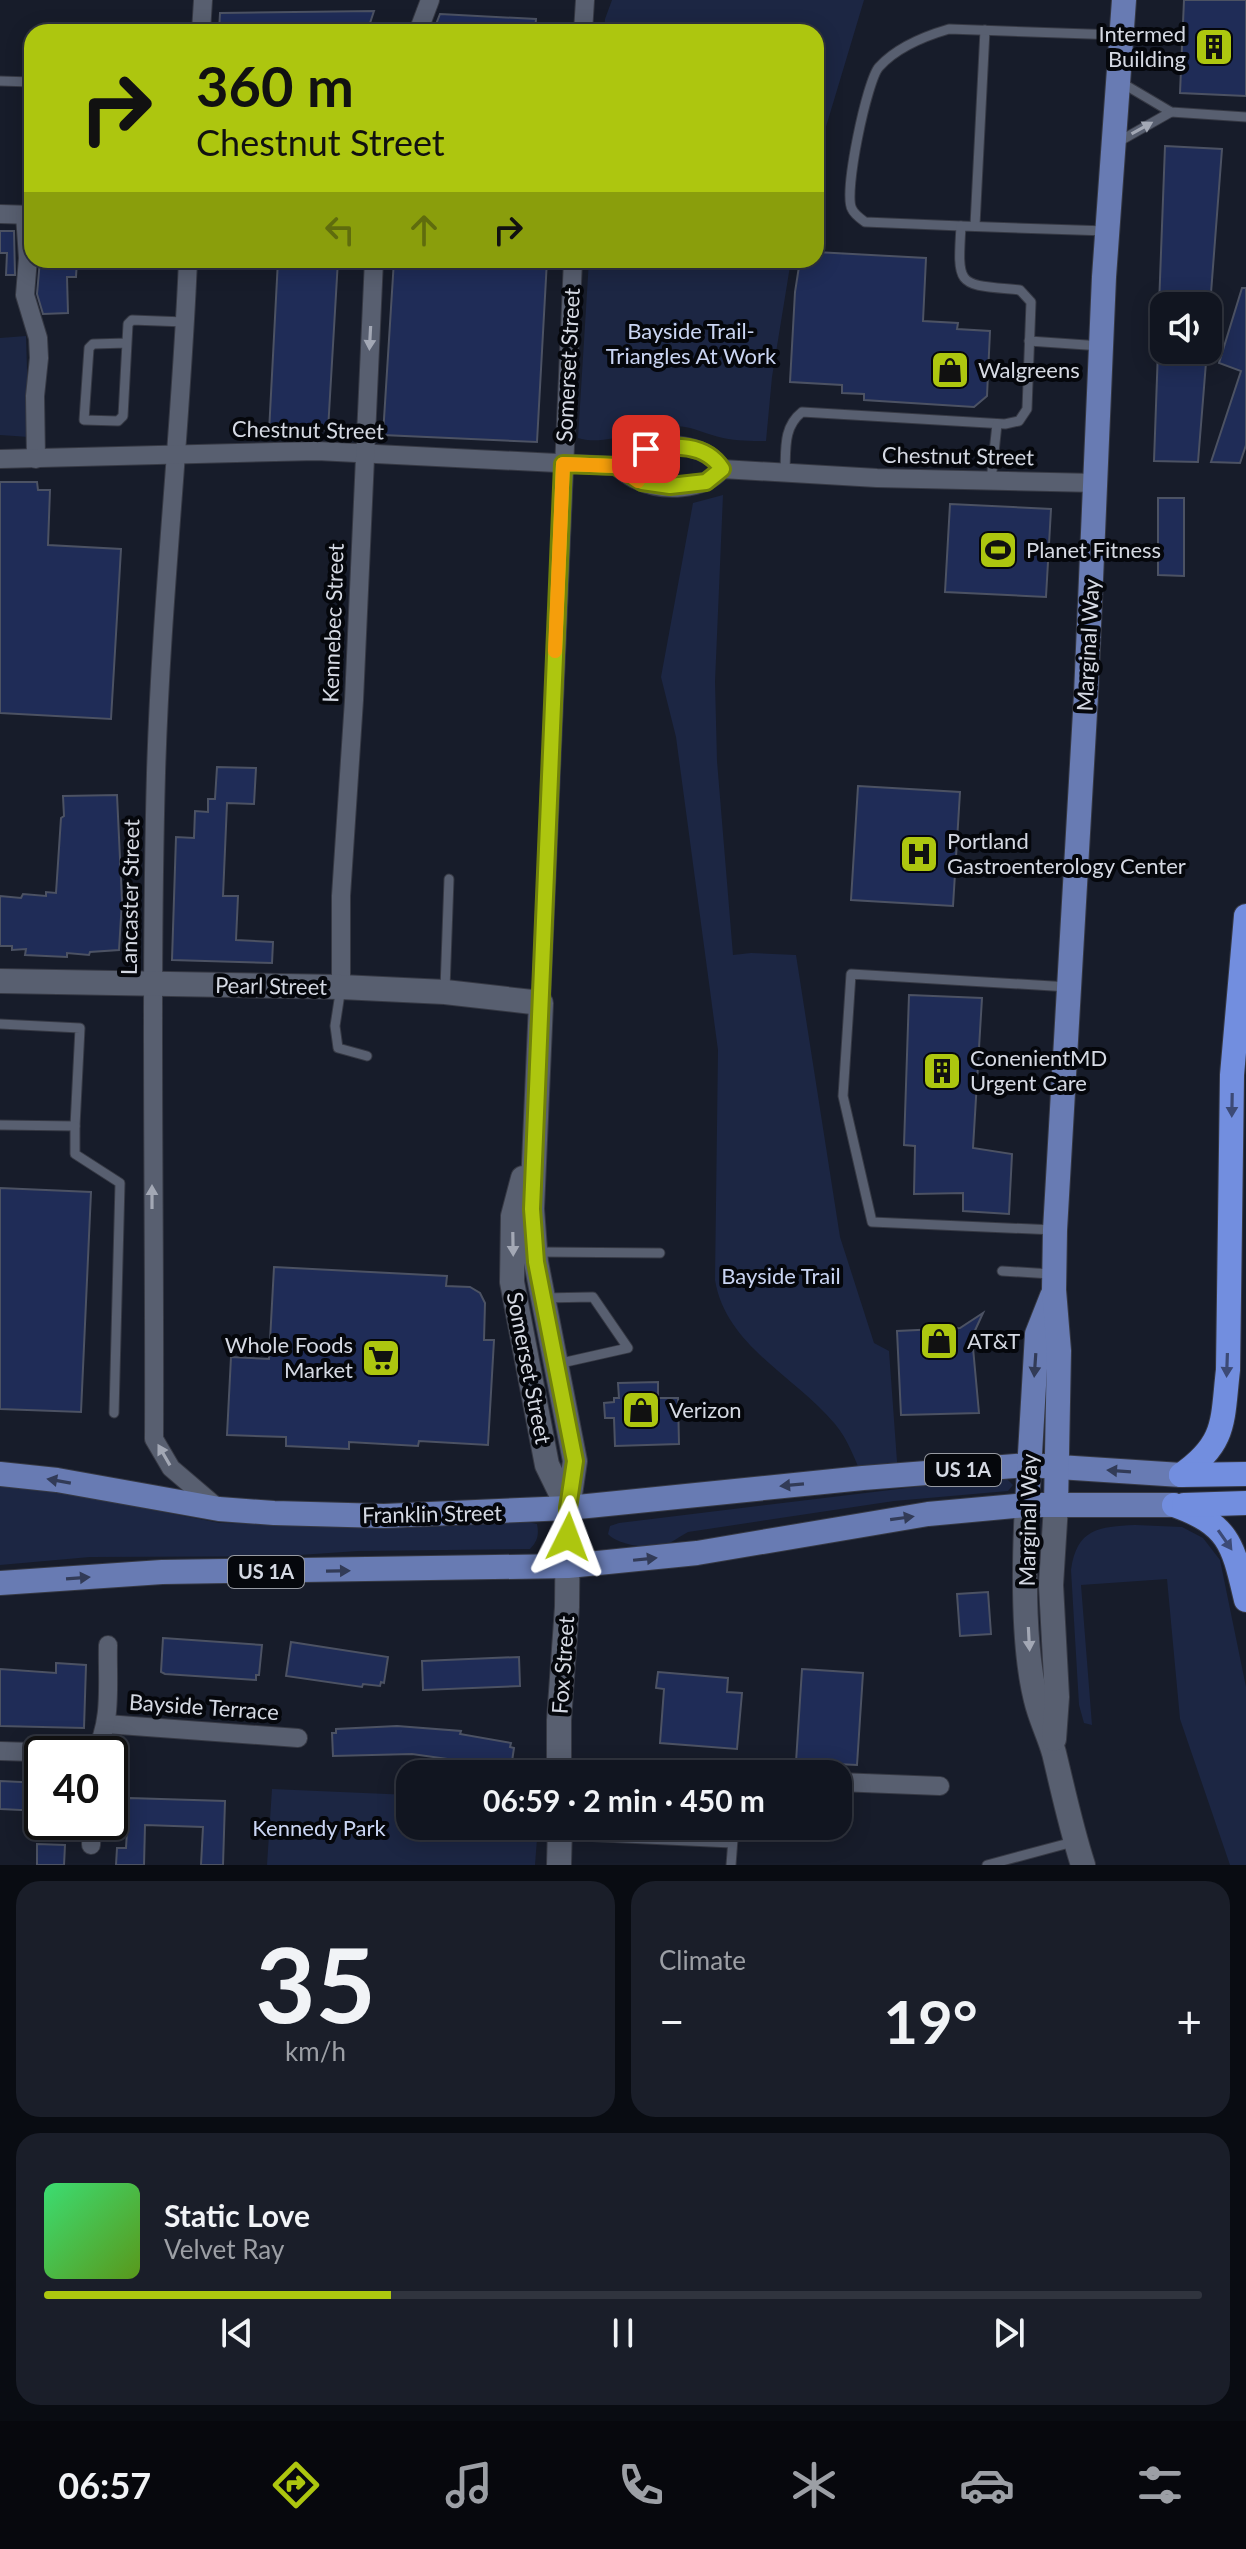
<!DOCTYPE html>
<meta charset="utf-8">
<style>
:root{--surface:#111520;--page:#1a1e29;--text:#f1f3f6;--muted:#9c9fa5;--line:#30343e;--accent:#adc60f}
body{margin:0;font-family:Lato,sans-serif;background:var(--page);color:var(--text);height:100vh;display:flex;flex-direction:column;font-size:30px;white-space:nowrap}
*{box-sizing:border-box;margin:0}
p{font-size:26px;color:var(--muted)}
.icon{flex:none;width:44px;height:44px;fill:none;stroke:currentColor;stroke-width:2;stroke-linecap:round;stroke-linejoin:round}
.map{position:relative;height:1865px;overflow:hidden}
.panel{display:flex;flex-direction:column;gap:16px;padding:16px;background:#090c12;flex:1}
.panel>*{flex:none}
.hud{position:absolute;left:24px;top:24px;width:800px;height:244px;border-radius:24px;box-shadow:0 4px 20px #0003,0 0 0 2px var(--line);background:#adc60f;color:#111;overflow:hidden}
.fabs{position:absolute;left:1150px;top:292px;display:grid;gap:16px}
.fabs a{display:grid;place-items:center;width:72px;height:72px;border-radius:16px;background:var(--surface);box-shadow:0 4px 20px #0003,0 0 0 2px var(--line);font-size:40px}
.speed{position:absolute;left:24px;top:1736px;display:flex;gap:16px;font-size:40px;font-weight:700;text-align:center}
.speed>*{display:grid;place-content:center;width:104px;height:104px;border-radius:50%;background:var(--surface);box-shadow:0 4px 20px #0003,0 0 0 2px var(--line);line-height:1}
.speed .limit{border:4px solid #111;border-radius:12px;background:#fff;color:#111}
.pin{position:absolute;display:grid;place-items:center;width:68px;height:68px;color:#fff;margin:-34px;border-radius:16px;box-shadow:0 4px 12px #0006}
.me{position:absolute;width:88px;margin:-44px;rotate:3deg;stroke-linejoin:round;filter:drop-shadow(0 0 6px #0008)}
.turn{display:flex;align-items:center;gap:28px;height:168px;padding:0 40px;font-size:36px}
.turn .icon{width:104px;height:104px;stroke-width:2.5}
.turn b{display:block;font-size:56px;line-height:68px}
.lanes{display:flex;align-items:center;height:76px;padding:0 40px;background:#0003;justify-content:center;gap:40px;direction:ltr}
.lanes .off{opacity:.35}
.big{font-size:60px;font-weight:700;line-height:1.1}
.panel .tile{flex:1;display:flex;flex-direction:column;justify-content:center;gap:12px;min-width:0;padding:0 28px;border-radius:24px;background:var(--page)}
.panel .dial{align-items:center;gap:0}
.dial b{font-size:104px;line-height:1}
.song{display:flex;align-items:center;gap:24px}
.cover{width:96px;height:96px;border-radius:12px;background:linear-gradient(135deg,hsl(140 70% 55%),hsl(90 70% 35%))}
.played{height:8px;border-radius:4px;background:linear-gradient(90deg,var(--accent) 30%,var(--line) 30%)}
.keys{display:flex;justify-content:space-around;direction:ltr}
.heat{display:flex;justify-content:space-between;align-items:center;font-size:44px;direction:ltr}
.panel .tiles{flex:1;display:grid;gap:16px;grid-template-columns:1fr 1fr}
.tile:last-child{grid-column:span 2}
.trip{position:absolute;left:396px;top:1760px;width:456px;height:80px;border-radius:24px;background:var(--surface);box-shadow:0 4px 20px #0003,0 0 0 2px var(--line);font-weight:700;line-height:80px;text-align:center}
.tab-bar{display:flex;height:128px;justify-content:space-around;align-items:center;background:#07080d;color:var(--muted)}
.tab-bar .icon{width:56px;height:56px}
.tab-bar .selected{color:var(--accent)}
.tab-bar b{font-size:36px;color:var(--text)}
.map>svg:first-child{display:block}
.green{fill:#1c2643}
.building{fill:#1f2c57;stroke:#4c5263;stroke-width:2}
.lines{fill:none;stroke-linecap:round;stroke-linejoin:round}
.service-casing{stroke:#363944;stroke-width:11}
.minor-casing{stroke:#363944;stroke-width:20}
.tertiary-casing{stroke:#363944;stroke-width:26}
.primary-casing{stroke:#363944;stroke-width:26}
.motorway-casing{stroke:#363944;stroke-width:26}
.service{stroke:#585f70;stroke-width:9}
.minor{stroke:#585f70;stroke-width:18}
.tertiary{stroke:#585f70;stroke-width:24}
.primary{stroke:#687bb3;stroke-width:24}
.motorway{stroke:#728edf;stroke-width:24}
.oneway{fill:#a3a8b5}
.oneway2{fill:#3c4a76}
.oneway3{fill:#323b57}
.route-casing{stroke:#70810a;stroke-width:20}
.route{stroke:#adc60f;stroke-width:14}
.slow{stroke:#f59e0b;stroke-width:14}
.labels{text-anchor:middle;stroke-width:8;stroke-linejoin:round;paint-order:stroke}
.shield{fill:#05070c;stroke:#979aa2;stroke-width:2}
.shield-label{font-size:20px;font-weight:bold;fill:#d5d9e3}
.poi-label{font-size:22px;fill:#d5d9e3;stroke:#05070c;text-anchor:start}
.park-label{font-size:22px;fill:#cad5f3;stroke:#05070c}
.street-label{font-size:22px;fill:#d5d9e3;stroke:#05070c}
</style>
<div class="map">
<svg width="1246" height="1865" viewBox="0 0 1246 1865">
<rect width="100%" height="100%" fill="#171c2a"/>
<g class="green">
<polygon points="612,0 864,0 816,160 816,32 604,32 605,19"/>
<path d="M589,260H791L772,377L766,441C752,441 738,441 723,438C707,435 693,426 675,426C645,427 605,447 578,438Z"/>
<polygon points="26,336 29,437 0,435 0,338"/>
<path d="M723,495L715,682L717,761L733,955L751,953L796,955L840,1237L874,1343L889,1351L898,1475L863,1478C855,1460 848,1439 835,1424C795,1376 726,1346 715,1280L718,1050L676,737L661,677L693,503Z"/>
<path d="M1007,1479L1013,1485L1008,1491L894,1501L688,1532C680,1536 672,1543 664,1545C650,1550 618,1545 608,1534L610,1526L619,1523L948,1483Z"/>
<path d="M0,1484L23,1485L220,1523L400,1526L523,1521L537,1524C539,1534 538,1541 530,1549L358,1551L285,1556L90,1557L0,1565Z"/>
<path d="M1135,1525L1182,1527L1203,1538L1220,1560L1246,1687V1865H1230L1180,1719L1167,1579L1081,1585L1092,1725L1084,1723L1079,1705L1071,1570C1077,1528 1099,1527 1135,1525Z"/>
<polygon points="272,1789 410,1795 410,1826 538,1826 535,1865 267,1865"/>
</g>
<g class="building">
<polygon points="1184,0 1246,0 1246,96 1180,93"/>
<polygon points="374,11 367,32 219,32 220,13"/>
<polygon points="440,14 536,19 535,32 433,32"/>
<polygon points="1165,146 1222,149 1210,306 1159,306"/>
<polygon points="0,231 14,231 15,275 6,275 7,253 0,253"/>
<polygon points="816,252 926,258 923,321 958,323 957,329 990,331 987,396 974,407 864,400 864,394 842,393 842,385 790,382 795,292 800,260 816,260"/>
<polygon points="40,260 77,260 76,277 67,277 68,313 43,314 37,294"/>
<polygon points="278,260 338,260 328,430 269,432"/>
<polygon points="394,260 547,260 537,442 383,435"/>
<polygon points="1242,288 1246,288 1246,445 1240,463 1211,462 1241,371 1219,363"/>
<polygon points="1158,350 1207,350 1198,462 1154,461"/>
<polygon points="0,482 37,482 38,490 50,490 48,545 121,549 111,719 0,713"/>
<polygon points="1158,498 1184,498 1184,576 1158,575"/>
<polygon points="950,504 1051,509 1046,597 945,592"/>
<polygon points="217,767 256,768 254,804 227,803 223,896 238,896 236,940 273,942 272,963 172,960 176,837 194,838 195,811 208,812 208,799 215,799"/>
<polygon points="858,786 960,792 953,906 851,900"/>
<polygon points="117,795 122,901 119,950 90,952 89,955 67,953 67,957 25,955 26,949 12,950 12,946 0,946 0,896 21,898 23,894 46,896 46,892 56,893 61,818 64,816 63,796"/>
<polygon points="909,995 982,998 973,1148 1012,1154 1009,1214 963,1211 963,1193 914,1194 915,1146 904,1145"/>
<polygon points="0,1188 91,1192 81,1412 0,1409"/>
<polygon points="274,1267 447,1276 446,1286 470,1287 480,1293 485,1303 484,1340 494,1340 488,1445 419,1441 418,1446 349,1442 349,1449 286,1446 286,1437 227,1435 231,1357 269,1359"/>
<polygon points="983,1313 972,1337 979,1413 901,1415 897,1331 960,1328"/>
<polygon points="658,1382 658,1398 678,1398 679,1444 615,1446 614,1418 605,1418 604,1403 614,1402 614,1398 619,1398 618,1383"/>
<polygon points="988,1592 991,1634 960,1636 957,1594"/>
<polygon points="163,1638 262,1645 259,1675 256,1675 256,1680 165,1674 161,1672"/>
<polygon points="291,1642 388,1657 384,1683 381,1682 380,1686 363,1684 362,1687 286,1676"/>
<polygon points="519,1657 520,1686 423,1690 422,1661"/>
<polygon points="56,1663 86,1665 84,1728 0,1726 0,1669 56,1673"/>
<polygon points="802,1669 863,1673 857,1765 796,1762"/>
<polygon points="658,1672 728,1678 727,1692 742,1693 737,1749 660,1743 664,1689 656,1688"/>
<polygon points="397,1726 461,1731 460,1734 511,1743 510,1747 514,1748 511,1768 412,1754 333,1756 332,1733 336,1733 336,1729"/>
<polygon points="0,1781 42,1783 42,1811 0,1809"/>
<polygon points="129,1798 225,1801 223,1865 201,1865 203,1827 145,1825 144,1865 116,1865 117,1848 126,1848"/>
<polygon points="37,1844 65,1845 64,1865 37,1865"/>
</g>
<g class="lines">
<defs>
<g id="service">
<polyline points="0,81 32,82"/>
<polyline points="1122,83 1171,112 1246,117"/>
<polyline points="1118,142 1171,112"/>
<polyline points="975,225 985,30"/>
<path d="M961,226L865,222C861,219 854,214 852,209C843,194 867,80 879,67C896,48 925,36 949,29L1118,35"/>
<polyline points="1029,341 1101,346"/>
<polyline points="127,343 93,344 89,348 84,420 118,421 123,416 128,324 132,320 185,322"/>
<path d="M785,472C786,449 783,427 802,412L1005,424L1019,421L1027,409L1031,302L1020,290C958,284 957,289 961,226L1107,231"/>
<polyline points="991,481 997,424"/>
<polyline points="341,987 335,1026 338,1048 367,1056"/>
<polyline points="445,989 449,879"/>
<polyline points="0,1024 80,1028 75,1126 0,1125"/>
<polyline points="75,1126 75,1154 120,1183 114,1413"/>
<polyline points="1055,1230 872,1222 843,1096 851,974 1069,987"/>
<polyline points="539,1252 660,1253"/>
<polyline points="1002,1271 1051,1274"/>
<polyline points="543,1298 593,1297 628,1348 557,1364"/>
<polyline points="560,1835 732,1843"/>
<polyline points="731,1865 734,1826"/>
<polyline points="987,1865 1073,1842"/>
</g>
<g id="minor">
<polyline points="201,32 203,0"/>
<polyline points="418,32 430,0"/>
<polyline points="583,32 585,0"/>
<polyline points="0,214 32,215"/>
<polyline points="25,215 28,258 25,295 38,338 39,358 35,396 36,459"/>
<path d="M188,260C181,431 161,602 156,773C150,995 155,1217 154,1439L171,1468L219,1509"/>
<path d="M0,459L317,451L616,466C625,460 634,453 645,449C670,441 707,445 722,469"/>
<path d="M616,466C623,471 629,477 637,480C662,492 704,491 722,469L877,478L1096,483"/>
<polyline points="341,987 341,896 354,700 374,260"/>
<polyline points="541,1003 573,260"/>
<polyline points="106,1724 298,1738"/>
<polyline points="0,1751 94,1754"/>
<path d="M94,1754C113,1723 107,1681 108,1645"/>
<polyline points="559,1769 661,1774"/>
<polyline points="838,1782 940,1786"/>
<polyline points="91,1845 92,1822"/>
</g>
<g id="tertiary">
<polyline points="0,981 341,987 445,992 541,1003 532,1209 536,1262 575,1461 568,1508 567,1607 559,1720 559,1774"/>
<polyline points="523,1178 513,1216 512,1282 547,1465 568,1508"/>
<path d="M1027,1505C1024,1563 1022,1644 1036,1700C1040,1718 1049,1735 1054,1753C1063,1790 1071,1828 1083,1865"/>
<polyline points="1054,1739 1057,1697 1051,1585 1056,1505"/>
<polyline points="559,1865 560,1826"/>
</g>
<g id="primary">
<polyline points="0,1474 57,1480 219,1509 274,1513 384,1516 568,1508 863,1478 1028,1465 1181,1475"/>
<polyline points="1027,1505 1037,1334 1052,1296"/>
<polyline points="1056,1505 1059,1351 1054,1290 1055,1230 1086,695 1104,277 1124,0"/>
<polyline points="0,1583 162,1572 568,1566 697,1553 928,1514 1027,1505 1174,1505"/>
</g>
<g id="motorway">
<path d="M1181,1475C1227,1443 1222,1421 1228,1370L1232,1075L1246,916"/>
<polyline points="1181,1475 1246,1474"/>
<path d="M1174,1505C1230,1525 1233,1545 1246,1600"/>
<polyline points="1184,1505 1246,1503"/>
</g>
</defs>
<use href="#service" class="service-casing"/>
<use href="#minor" class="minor-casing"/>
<use href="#tertiary" class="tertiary-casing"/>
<use href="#primary" class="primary-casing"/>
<use href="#motorway" class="motorway-casing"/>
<use href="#service" class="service"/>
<use href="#minor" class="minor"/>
<use href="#tertiary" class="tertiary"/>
<use href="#primary" class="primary"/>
<use href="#motorway" class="motorway"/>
</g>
<defs><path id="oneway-solid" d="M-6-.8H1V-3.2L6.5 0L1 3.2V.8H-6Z" transform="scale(2)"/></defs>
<g class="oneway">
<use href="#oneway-solid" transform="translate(1142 128) rotate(-29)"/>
<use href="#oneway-solid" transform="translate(370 338) rotate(93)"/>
<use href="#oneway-solid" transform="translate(152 1197) rotate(-90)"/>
<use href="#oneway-solid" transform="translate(513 1244) rotate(89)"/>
<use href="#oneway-solid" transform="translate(164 1455) rotate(-120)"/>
<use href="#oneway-solid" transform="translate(1029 1639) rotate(87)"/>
</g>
<g class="oneway2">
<use href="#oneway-solid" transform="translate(1232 1105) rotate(91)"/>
<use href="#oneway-solid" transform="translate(1227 1365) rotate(92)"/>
<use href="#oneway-solid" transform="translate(1225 1540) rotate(55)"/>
</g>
<g class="oneway3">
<use href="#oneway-solid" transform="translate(1035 1365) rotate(94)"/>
<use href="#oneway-solid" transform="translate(1119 1471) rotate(-176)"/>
<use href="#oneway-solid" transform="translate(59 1481) rotate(-170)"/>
<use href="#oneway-solid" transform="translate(792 1485) rotate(175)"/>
<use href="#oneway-solid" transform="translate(902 1518) rotate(-8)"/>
<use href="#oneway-solid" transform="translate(645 1559) rotate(-6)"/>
<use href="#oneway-solid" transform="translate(338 1571) rotate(-1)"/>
<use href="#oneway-solid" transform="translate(78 1578) rotate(-4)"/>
</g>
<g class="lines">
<defs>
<path id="route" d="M568,1537V1508L575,1461L536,1262L532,1209L563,464L616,466L642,482L670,486L706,482L722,469C706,443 673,445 646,449"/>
</defs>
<use href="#route" class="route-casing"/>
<use href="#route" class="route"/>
<polyline class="slow" points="555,651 563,464 616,466 638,481"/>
</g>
<defs>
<symbol id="building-square" viewBox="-11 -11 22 22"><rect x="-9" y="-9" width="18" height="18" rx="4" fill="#adc60f" stroke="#05070c"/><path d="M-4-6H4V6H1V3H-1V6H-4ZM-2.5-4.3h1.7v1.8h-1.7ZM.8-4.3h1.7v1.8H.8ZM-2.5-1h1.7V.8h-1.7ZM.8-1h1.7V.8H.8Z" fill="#111"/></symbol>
<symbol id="shop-square" viewBox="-11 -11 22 22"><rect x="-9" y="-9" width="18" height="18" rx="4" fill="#adc60f" stroke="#05070c"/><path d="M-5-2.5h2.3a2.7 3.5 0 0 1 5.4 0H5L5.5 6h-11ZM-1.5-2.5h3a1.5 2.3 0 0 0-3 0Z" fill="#111"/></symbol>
<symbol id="stadium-square" viewBox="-11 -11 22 22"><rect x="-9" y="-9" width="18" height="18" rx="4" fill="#adc60f" stroke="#05070c"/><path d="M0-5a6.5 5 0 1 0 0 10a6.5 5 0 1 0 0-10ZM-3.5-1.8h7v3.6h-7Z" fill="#111"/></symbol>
<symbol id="hospital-square" viewBox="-11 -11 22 22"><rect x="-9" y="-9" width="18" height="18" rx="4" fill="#adc60f" stroke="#05070c"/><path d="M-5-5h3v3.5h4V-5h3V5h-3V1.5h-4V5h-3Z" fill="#111"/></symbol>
<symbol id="supermarket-square" viewBox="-11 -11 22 22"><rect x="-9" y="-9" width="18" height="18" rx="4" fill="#adc60f" stroke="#05070c"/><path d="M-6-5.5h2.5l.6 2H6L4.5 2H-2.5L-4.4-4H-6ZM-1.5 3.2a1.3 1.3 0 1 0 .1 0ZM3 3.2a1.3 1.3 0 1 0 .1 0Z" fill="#111"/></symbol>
</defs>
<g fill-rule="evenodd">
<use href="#building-square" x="1192" y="25" width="44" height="44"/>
<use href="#shop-square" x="928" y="348" width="44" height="44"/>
<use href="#stadium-square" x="976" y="528" width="44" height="44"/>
<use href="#hospital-square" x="897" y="832" width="44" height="44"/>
<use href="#building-square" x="920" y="1049" width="44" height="44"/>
<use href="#shop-square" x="917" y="1319" width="44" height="44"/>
<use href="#supermarket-square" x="359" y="1336" width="44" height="44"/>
<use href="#shop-square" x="619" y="1388" width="44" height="44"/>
</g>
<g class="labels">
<g class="shield">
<rect x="925" y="1454" width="76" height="32" rx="6"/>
<rect x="228" y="1556" width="76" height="32" rx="6"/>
</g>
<g class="shield-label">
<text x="963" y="1477">US 1A</text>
<text x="266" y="1579">US 1A</text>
</g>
<g class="poi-label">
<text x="1186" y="42" text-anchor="end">Intermed<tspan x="1186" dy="25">Building</tspan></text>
<text x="978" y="378">Walgreens</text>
<text x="1026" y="558">Planet Fitness</text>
<text x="947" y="849">Portland<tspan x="947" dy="25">Gastroenterology Center</tspan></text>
<text x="970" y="1066">ConenientMD<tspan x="970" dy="25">Urgent Care</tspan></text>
<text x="967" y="1349">AT&amp;T</text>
<text x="353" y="1353" text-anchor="end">Whole Foods<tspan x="353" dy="25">Market</tspan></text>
<text x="669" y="1418">Verizon</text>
</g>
<g class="park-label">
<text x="691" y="339">Bayside Trail-<tspan x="691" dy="25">Triangles At Work</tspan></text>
<text x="781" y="1284">Bayside Trail</text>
<text x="319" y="1836">Kennedy Park</text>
</g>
<g class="street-label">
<text transform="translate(568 365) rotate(-87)" y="8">Somerset Street</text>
<text transform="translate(308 430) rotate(1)" y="8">Chestnut Street</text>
<text transform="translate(958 456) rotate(1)" y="8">Chestnut Street</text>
<text transform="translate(333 623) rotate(-88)" y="8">Kennebec Street</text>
<text transform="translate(1088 645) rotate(-87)" y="8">Marginal Way</text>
<text transform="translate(130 897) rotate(-89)" y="8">Lancaster Street</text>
<text transform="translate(271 986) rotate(1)" y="8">Pearl Street</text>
<text transform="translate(529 1368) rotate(79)" y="8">Somerset Street</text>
<text transform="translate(432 1514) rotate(-1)" y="8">Franklin Street</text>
<text transform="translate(1028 1520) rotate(-89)" y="8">Marginal Way</text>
<text transform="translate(563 1665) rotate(-86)" y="8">Fox Street</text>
<text transform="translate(204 1707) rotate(4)" y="8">Bayside Terrace</text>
</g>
</g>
</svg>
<div class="fabs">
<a><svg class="icon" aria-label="sound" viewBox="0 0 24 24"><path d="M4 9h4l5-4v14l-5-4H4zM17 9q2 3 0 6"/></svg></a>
</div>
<div class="speed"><div class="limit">40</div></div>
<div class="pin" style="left:646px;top:449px;background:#d93025"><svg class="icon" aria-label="arrive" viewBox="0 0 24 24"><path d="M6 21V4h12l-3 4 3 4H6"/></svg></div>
<svg class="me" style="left:568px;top:1537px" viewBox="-20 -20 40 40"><path d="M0-17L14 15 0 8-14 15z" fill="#adc60f" stroke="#fff" stroke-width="4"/></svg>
<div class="trip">06:59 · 2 min · 450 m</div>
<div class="hud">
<div class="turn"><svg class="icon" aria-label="right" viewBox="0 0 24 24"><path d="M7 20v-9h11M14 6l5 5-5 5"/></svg><div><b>360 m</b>Chestnut Street</div></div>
<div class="lanes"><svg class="icon off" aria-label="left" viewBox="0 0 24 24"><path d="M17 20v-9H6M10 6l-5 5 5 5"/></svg><svg class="icon off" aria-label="ahead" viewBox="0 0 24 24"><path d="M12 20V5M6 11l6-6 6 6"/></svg><svg class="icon" aria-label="right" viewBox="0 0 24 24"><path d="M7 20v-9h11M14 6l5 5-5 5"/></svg></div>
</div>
</div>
<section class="panel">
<div class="tiles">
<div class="tile dial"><b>35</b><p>km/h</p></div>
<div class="tile"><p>Climate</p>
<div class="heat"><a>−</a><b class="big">19°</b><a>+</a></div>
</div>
<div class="tile">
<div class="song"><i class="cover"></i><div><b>Static Love</b><p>Velvet Ray</p></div></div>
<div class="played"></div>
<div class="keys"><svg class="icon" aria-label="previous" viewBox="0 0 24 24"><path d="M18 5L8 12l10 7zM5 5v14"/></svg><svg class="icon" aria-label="pause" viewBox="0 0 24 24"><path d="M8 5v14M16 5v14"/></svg><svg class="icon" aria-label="next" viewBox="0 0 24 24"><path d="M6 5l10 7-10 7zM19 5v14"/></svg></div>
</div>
</div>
</section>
<nav class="tab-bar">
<b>06:57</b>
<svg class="icon selected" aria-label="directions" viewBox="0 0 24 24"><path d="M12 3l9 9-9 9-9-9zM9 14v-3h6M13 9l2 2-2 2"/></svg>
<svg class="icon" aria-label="music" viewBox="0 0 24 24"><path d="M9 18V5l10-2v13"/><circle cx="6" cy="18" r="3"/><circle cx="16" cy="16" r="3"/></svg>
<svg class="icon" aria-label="phone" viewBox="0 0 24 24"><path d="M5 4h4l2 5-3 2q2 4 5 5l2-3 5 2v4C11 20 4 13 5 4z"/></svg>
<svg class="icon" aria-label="climate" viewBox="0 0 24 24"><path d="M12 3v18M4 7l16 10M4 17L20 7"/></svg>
<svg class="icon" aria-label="car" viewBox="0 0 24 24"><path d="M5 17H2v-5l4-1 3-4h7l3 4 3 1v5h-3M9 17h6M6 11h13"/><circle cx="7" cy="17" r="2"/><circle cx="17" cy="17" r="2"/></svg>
<svg class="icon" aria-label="filters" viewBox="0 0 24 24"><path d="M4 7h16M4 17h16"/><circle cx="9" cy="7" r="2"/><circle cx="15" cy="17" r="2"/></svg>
</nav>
